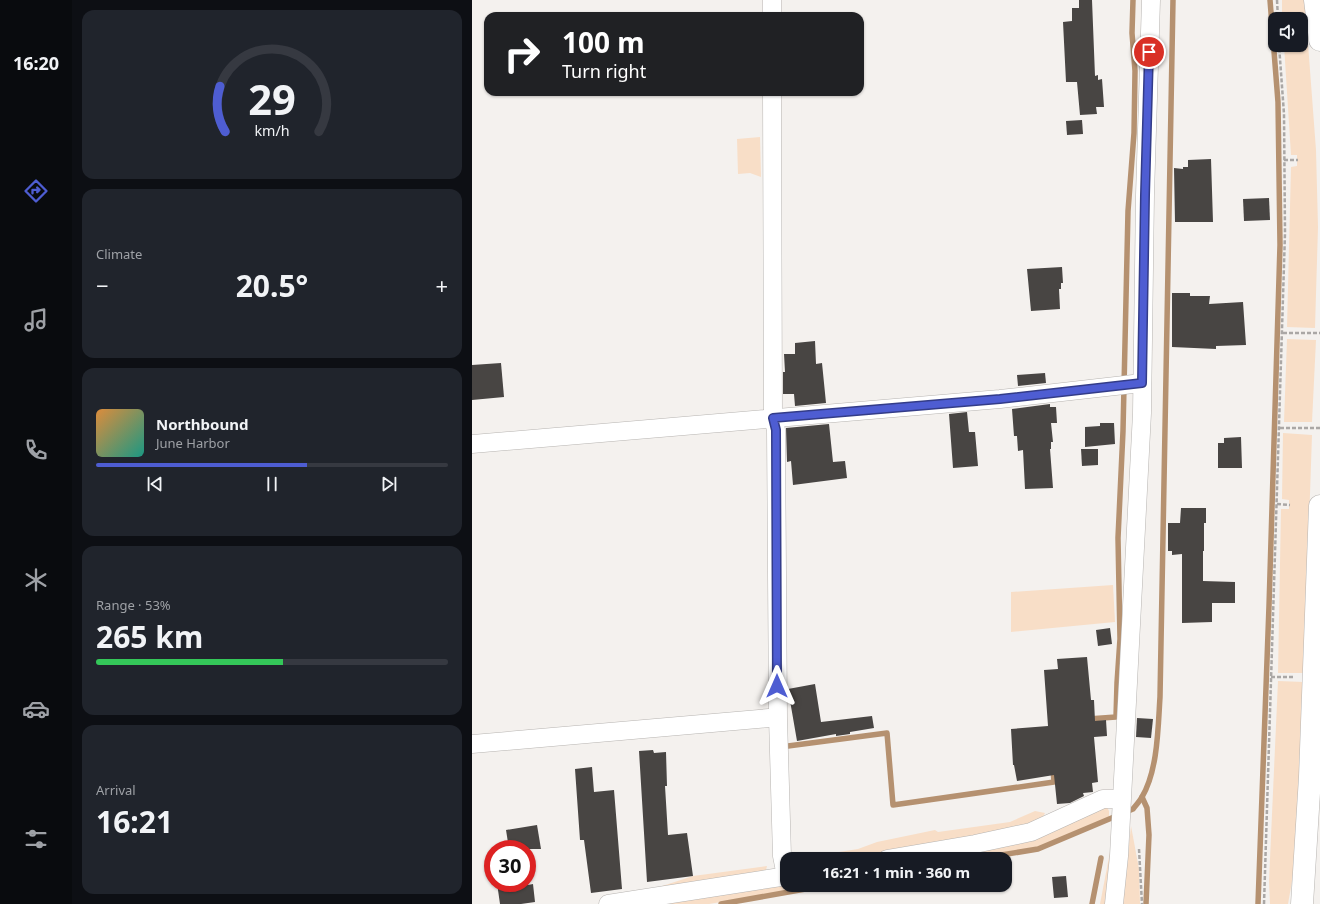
<!DOCTYPE html>
<meta charset="utf-8">
<style>
:root{--surface:#171b24;--page:#20242c;--text:#f1f3f6;--muted:#9ea1a6;--line:#363941;--accent:#4e5dd2}
body{margin:0;font-family:"Noto Sans",sans-serif;background:var(--page);color:var(--text);height:100vh;display:flex;flex-direction:column;font-size:15px;white-space:nowrap}
*{box-sizing:border-box;margin:0}
p{font-size:13px;color:var(--muted)}
.icon{flex:none;width:22px;height:22px;fill:none;stroke:currentColor;stroke-width:2;stroke-linecap:round;stroke-linejoin:round}
.map{position:relative;flex:1;overflow:hidden}
.sheet{display:flex;flex-direction:column;gap:10px;padding:10px;background:#0d0f14;width:400px}
.sheet>*{flex:none}
.banner{position:absolute;left:12px;top:12px;width:380px;height:84px;border-radius:12px;box-shadow:0 1px 3px #0004;background:#202124;color:#fff;overflow:hidden}
.buttons{position:absolute;left:796px;top:12px;display:grid;gap:8px}
.buttons a{display:grid;place-items:center;width:40px;height:40px;border-radius:8px;background:var(--surface);box-shadow:0 1px 3px #0004;font-size:20px}
.speed{position:absolute;left:12px;top:840px;display:flex;gap:8px;font-size:20px;font-weight:700;text-align:center}
.speed>*{display:grid;place-content:center;width:52px;height:52px;border-radius:50%;background:var(--surface);box-shadow:0 1px 3px #0004;line-height:1}
.speed .limit{border:6px solid #d22;background:#fff;color:#111}
.pin{position:absolute;display:grid;place-items:center;width:34px;height:34px;color:#fff;margin:-17px;border:2px solid #fff;border-radius:50%;box-shadow:0 1px 4px #0007}
.me{position:absolute;width:44px;margin:-22px;rotate:0deg;stroke-linejoin:round;filter:drop-shadow(0 0 3px #0008)}
.turn{display:flex;align-items:center;gap:14px;height:84px;padding:0 12px;font-size:18px}
.turn .icon{width:52px;height:52px;stroke-width:2.5}
.turn b{display:block;font-size:28px;line-height:34px}
.big{font-size:30px;font-weight:700;line-height:1.1}
.sheet .widget{flex:1;display:flex;flex-direction:column;justify-content:center;gap:6px;min-width:0;padding:0 14px;border-radius:12px;background:var(--page)}
.sheet .dial{align-items:center;gap:0}
.dial svg{height:104px;overflow:visible;fill:none;stroke:var(--line);stroke-width:7;stroke-linecap:round;text-anchor:middle}
.dial text{fill:var(--text);stroke:none}
.song{display:flex;align-items:center;gap:12px}
.cover{width:48px;height:48px;border-radius:6px;background:linear-gradient(135deg,hsl(30 70% 55%),hsl(170 70% 35%))}
.played{height:4px;border-radius:2px;background:linear-gradient(90deg,var(--accent) 60%,var(--line) 60%)}
.keys{display:flex;justify-content:space-around;direction:ltr}
.heat{display:flex;justify-content:space-between;align-items:center;font-size:22px;direction:ltr}
.charge{height:6px;border-radius:3px;background:linear-gradient(90deg,#34c759 53%,var(--line) 0)}
.trip{position:absolute;left:308px;top:852px;width:232px;height:40px;border-radius:12px;background:var(--surface);box-shadow:0 1px 3px #0004;font-weight:700;line-height:40px;text-align:center}
main{display:flex;flex:1;min-height:0}
.tab-bar{display:flex;flex-direction:column;width:72px;justify-content:space-around;align-items:center;background:#090b0e;color:var(--muted)}
.tab-bar .icon{width:28px;height:28px}
.tab-bar .current{color:var(--accent)}
.tab-bar b{font-size:18px;color:var(--text)}
.map>svg:first-child{display:block}
.green{fill:#f8dec7}
.lines{fill:none;stroke-linecap:round;stroke-linejoin:round}
.stream{stroke:#b59170;stroke-width:5.5}
.building{fill:#484543}
.minor-casing{stroke:#b7b4b1;stroke-width:19}
.tertiary-casing{stroke:#b7b4b1;stroke-width:23}
.path{stroke:#aaa7a5;stroke-width:2.5;stroke-dasharray:4 2;stroke-linecap:butt}
.minor{stroke:#fff;stroke-width:18}
.tertiary{stroke:#fff;stroke-width:22}
.route-casing{stroke:#333c88;stroke-width:10}
.route{stroke:#4e5dd2;stroke-width:7}
</style>
<main>
<nav class="tab-bar">
<b>16:20</b>
<svg class="icon current" aria-label="directions" viewBox="0 0 24 24"><path d="M12 3l9 9-9 9-9-9zM9 14v-3h6M13 9l2 2-2 2"/></svg>
<svg class="icon" aria-label="music" viewBox="0 0 24 24"><path d="M9 18V5l10-2v13"/><circle cx="6" cy="18" r="3"/><circle cx="16" cy="16" r="3"/></svg>
<svg class="icon" aria-label="phone" viewBox="0 0 24 24"><path d="M5 4h4l2 5-3 2q2 4 5 5l2-3 5 2v4C11 20 4 13 5 4z"/></svg>
<svg class="icon" aria-label="climate" viewBox="0 0 24 24"><path d="M12 3v18M4 7l16 10M4 17L20 7"/></svg>
<svg class="icon" aria-label="car" viewBox="0 0 24 24"><path d="M5 17H2v-5l4-1 3-4h7l3 4 3 1v5h-3M9 17h6M6 11h13"/><circle cx="7" cy="17" r="2"/><circle cx="17" cy="17" r="2"/></svg>
<svg class="icon" aria-label="filters" viewBox="0 0 24 24"><path d="M4 7h16M4 17h16"/><circle cx="9" cy="7" r="2"/><circle cx="15" cy="17" r="2"/></svg>
</nav>
<section class="sheet">
<div class="widget dial"><svg viewBox="0 0 100 80">
<path d="M14 69A42 42 0 1 1 86 69"/>
<path d="M14 69A42 42 0 0 1 10 34" stroke="#4e5dd2"/>
<text x="50" y="56" font-size="32" font-weight="700">29</text>
<text x="50" y="72" font-size="11">km/h</text>
</svg></div>
<div class="widget"><p>Climate</p>
<div class="heat"><a>−</a><b class="big">20.5°</b><a>+</a></div>
</div>
<div class="widget">
<div class="song"><i class="cover"></i><div><b>Northbound</b><p>June Harbor</p></div></div>
<div class="played"></div>
<div class="keys"><svg class="icon" aria-label="previous" viewBox="0 0 24 24"><path d="M18 5L8 12l10 7zM5 5v14"/></svg><svg class="icon" aria-label="pause" viewBox="0 0 24 24"><path d="M8 5v14M16 5v14"/></svg><svg class="icon" aria-label="next" viewBox="0 0 24 24"><path d="M6 5l10 7-10 7zM19 5v14"/></svg></div>
</div>
<div class="widget"><p>Range · 53%</p><b class="big">265 km</b><div class="charge"></div></div>
<div class="widget"><p>Arrival</p><b class="big">16:21</b></div>
</section>
<div class="map">
<svg width="848" height="904" viewBox="0 0 848 904">
<rect width="100%" height="100%" fill="#f4f1ee"/>
<g class="green">
<polygon points="810,0 832,0 834,17 844,150 846,227 843,328 815,327 819,167 825,166 825,155 819,155 812,45 829,45 829,19 810,19"/>
<polygon points="288,137 289,177 278,173 266,174 265,139"/>
<polygon points="815,339 844,340 840,422 812,422"/>
<polygon points="811,433 840,435 832,673 806,673 809,509 817,509 817,500 810,499"/>
<polygon points="641,585 643,622 539,632 539,592"/>
<polygon points="806,681 832,682 822,870 816,904 798,904 797,881"/>
<polygon points="635,807 637,811 637,817 566,847 495,859 439,859"/>
<polygon points="563,811 573,813 569,821 564,825 374,859 317,859 317,853 323,859 386,849 405,842 463,830 466,832 538,822"/>
<polygon points="659,826 667,869 668,904 651,904"/>
<polygon points="640,851 636,904 628,904 638,852"/>
<polygon points="295,866 293,874 175,891 221,876"/>
<polygon points="315,885 346,885 237,904 166,904"/>
</g>
<g class="lines">
<g class="stream">
<polyline points="616,719 644,717 645,683 648,639 646,538 651,431 656,211 662,133 663,71 660,33 661,0"/>
<polyline points="316,746 415,733 421,805 582,782 581,769"/>
<polyline points="670,797 675,808 677,835 674,904"/>
<path d="M505,859L566,849L661,809C664,805 668,801 670,797C686,770 686,727 688,697L701,0"/>
<polyline points="249,904 356,885"/>
<polyline points="620,904 629,858"/>
<polyline points="786,904 797,606 808,245 806,102 798,0"/>
</g>
</g>
<g class="building">
<polygon points="607,0 620,0 623,76 626,75 626,80 630,79 632,107 624,107 625,114 608,115 605,82 594,82 591,22 600,21 600,8 607,8"/>
<polygon points="610,120 611,134 595,135 594,121"/>
<polygon points="739,159 741,222 703,222 702,168 711,169 711,167 716,167 716,160"/>
<polygon points="797,198 798,220 772,221 771,199"/>
<polygon points="590,267 591,283 589,283 589,289 587,289 588,309 559,311 555,269"/>
<polygon points="700,293 718,293 718,296 738,296 737,304 771,302 774,345 744,346 744,349 700,347"/>
<polygon points="343,341 344,364 350,363 354,403 323,406 322,394 311,394 311,372 313,372 312,354 323,354 323,343"/>
<polygon points="29,363 32,397 0,400 0,365"/>
<polygon points="573,373 574,383 546,386 545,375"/>
<polygon points="578,404 578,407 584,407 585,423 579,423 581,442 579,442 579,449 578,449 581,488 553,489 551,450 546,451 545,436 542,436 540,409"/>
<polygon points="495,412 497,432 503,432 506,466 481,468 477,414"/>
<polygon points="628,423 642,423 643,444 613,447 613,427 628,426"/>
<polygon points="357,424 361,462 373,461 375,478 321,485 319,461 315,462 314,428"/>
<polygon points="769,437 770,468 746,468 746,443 752,443 752,438"/>
<polygon points="609,449 626,449 626,465 610,466"/>
<polygon points="709,508 734,508 734,523 732,523 732,551 731,551 731,581 763,582 763,603 740,603 740,622 710,623 710,554 700,555 700,551 696,551 696,523 708,523"/>
<polygon points="638,628 640,644 626,646 624,630"/>
<polygon points="615,657 619,700 622,700 623,721 634,720 635,736 622,737 626,782 620,783 621,792 611,793 612,796 598,803 585,804 582,775 545,781 542,765 541,765 539,729 576,726 572,670 586,669 585,659"/>
<polygon points="343,684 349,722 400,716 402,728 378,732 378,734 364,736 364,734 325,741 316,689"/>
<polygon points="665,718 681,719 679,738 664,737"/>
<polygon points="181,750 182,753 194,752 195,786 193,786 196,835 215,833 221,876 175,882 167,751"/>
<polygon points="120,767 122,792 142,790 150,889 119,893 112,840 108,840 103,769"/>
<polygon points="65,825 69,849 37,849 34,830"/>
<polygon points="594,876 596,897 582,898 580,877"/>
<polygon points="25,883 56,883 56,885 61,884 63,902 49,904 28,904"/>
</g>
<g class="lines">
<defs>
<g id="minor">
<polyline points="300,0 300,16"/>
<polyline points="300,92 301,418 304,430 306,718 310,856 314,876"/>
<polyline points="0,444 528,399 670,383"/>
<polyline points="0,744 297,718"/>
<polyline points="415,859 503,844 559,832 631,799 649,799"/>
<polyline points="136,904 315,876"/>
<polyline points="642,904 647,856 670,413 673,195 679,0"/>
</g>
<g id="tertiary">
<polyline points="843,0 848,40"/>
<polyline points="830,904 838,777 848,506"/>
</g>
</defs>
<use href="#minor" class="minor-casing"/>
<use href="#tertiary" class="tertiary-casing"/>
<g class="path">
<polyline points="805,0 806,19"/>
<polyline points="812,160 826,160"/>
<polyline points="811,333 848,333"/>
<polyline points="808,428 848,428"/>
<polyline points="805,504 818,505"/>
<polyline points="799,677 823,677"/>
<polyline points="667,849 670,904"/>
<polyline points="792,904 813,233 812,114 807,45"/>
</g>
<use href="#minor" class="minor"/>
<use href="#tertiary" class="tertiary"/>
</g>
<g class="lines">
<defs>
<polyline id="route" points="305,686 304,430 301,418 528,399 670,383 673,195 677,52"/>
</defs>
<use href="#route" class="route-casing"/>
<use href="#route" class="route"/>
</g>
</svg>
<div class="buttons">
<a><svg class="icon" aria-label="sound" viewBox="0 0 24 24"><path d="M4 9h4l5-4v14l-5-4H4zM17 9q2 3 0 6"/></svg></a>
</div>
<div class="speed"><div class="limit">30</div></div>
<div class="pin" style="left:677px;top:52px;background:#d93025"><svg class="icon" aria-label="arrive" viewBox="0 0 24 24"><path d="M6 21V4h12l-3 4 3 4H6"/></svg></div>
<svg class="me" style="left:305px;top:686px" viewBox="-20 -20 40 40"><path d="M0-17L14 15 0 8-14 15z" fill="#4e5dd2" stroke="#fff" stroke-width="4"/></svg>
<div class="trip">16:21 · 1 min · 360 m</div>
<div class="banner">
<div class="turn"><svg class="icon" aria-label="right" viewBox="0 0 24 24"><path d="M7 20v-9h11M14 6l5 5-5 5"/></svg><div><b>100 m</b>Turn right</div></div>
</div>
</div>
</main>
